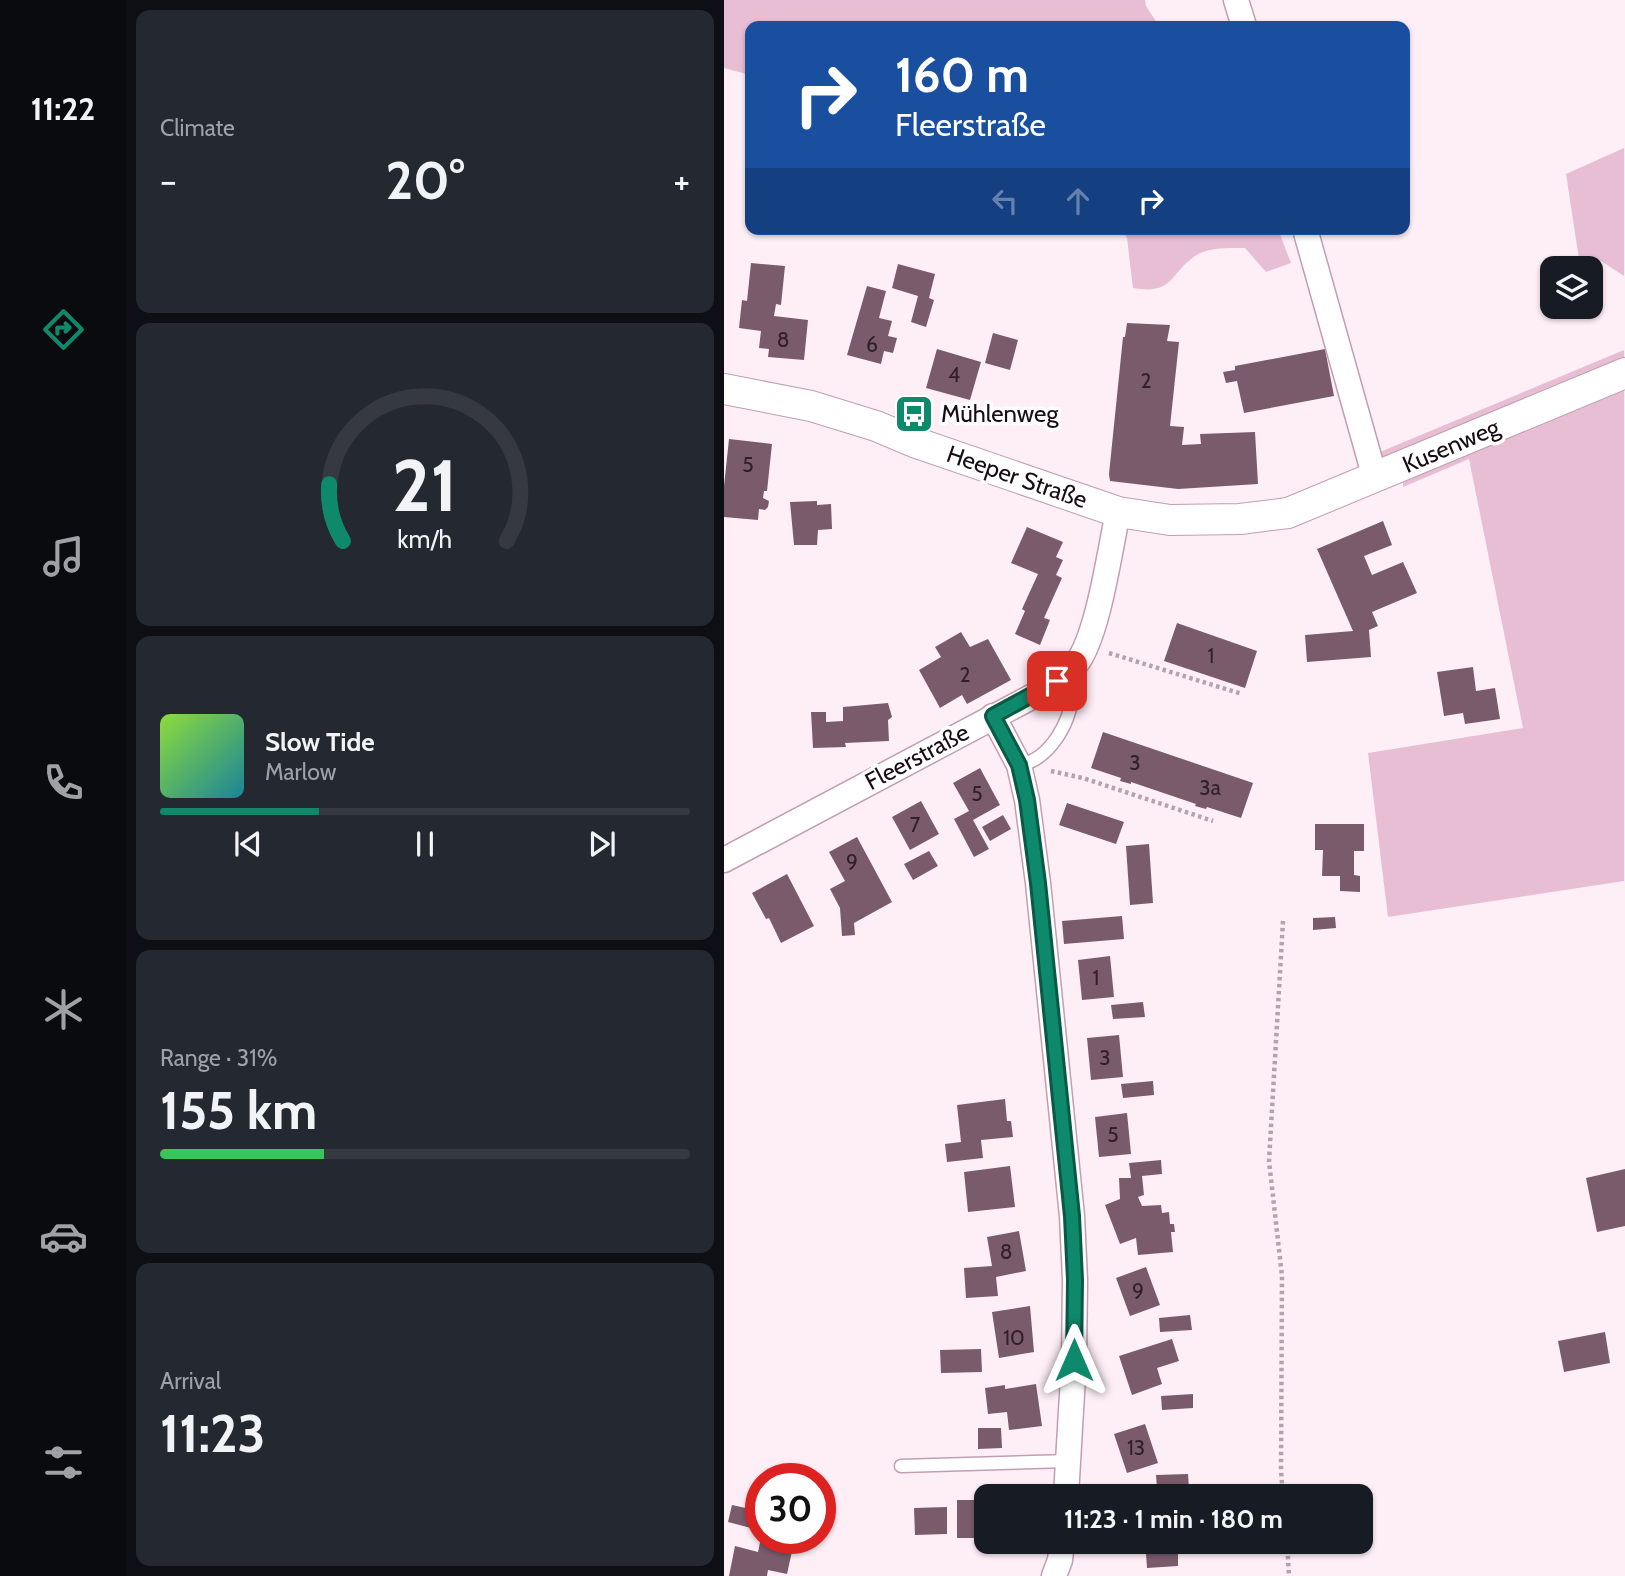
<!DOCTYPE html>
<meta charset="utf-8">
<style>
:root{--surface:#171b24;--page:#242831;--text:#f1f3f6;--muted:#9ea1a6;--line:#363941;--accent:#0e896c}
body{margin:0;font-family:Cabin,sans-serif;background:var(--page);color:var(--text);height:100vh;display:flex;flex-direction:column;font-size:26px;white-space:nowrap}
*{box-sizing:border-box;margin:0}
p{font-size:23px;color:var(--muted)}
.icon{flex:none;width:38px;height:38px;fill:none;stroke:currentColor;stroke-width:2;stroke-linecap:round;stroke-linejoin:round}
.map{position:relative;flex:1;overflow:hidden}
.details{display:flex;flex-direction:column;gap:10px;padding:10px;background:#0d0f14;width:598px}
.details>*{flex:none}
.banner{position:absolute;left:21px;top:21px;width:665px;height:214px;border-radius:14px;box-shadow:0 2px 5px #0004;background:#1a4fa0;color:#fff;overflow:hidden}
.buttons{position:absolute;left:816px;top:256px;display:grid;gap:14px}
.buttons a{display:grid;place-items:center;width:63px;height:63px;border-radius:14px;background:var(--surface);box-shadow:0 2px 5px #0004;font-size:35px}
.speed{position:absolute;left:21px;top:1463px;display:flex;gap:14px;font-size:35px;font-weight:700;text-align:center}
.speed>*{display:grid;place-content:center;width:91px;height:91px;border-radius:50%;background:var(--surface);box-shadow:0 2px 5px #0004;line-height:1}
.speed .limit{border:10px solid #d22;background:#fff;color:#111}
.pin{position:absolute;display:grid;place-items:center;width:60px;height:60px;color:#fff;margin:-30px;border-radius:14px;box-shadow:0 4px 10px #0006}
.me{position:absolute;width:77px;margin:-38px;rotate:0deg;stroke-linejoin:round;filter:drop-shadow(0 0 5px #0008)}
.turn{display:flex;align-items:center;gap:24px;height:147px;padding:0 35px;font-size:32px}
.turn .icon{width:91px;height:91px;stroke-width:2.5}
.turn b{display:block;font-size:49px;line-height:60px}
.lanes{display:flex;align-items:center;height:66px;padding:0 35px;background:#0003;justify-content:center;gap:35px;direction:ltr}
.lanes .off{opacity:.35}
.big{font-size:52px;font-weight:800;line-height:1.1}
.details .widget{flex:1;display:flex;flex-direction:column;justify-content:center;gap:10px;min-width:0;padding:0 24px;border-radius:14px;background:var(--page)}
.details .dial{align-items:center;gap:0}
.dial svg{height:182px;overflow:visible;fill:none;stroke:var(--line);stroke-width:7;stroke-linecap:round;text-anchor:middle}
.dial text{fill:var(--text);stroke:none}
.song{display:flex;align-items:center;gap:21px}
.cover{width:84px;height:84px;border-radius:10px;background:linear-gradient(135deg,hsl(90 70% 55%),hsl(190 70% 35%))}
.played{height:7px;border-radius:4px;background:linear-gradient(90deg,var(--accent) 30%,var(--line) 30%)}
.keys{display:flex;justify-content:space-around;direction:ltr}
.heat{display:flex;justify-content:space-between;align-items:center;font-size:38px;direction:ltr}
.charge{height:10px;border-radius:5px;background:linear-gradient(90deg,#34c759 31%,var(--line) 0)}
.trip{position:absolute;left:250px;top:1484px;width:399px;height:70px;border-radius:14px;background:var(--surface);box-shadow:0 2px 5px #0004;font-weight:800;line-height:70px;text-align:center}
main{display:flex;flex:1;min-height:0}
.tabs{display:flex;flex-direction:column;width:126px;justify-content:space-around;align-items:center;background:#090b0e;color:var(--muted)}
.tabs .icon{width:49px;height:49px}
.tabs .selected{color:var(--accent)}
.tabs b{font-size:32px;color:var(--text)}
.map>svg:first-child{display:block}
.green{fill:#e8bed5}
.building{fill:#7a5b6c}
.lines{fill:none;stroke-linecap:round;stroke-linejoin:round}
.service-casing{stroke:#c19eb1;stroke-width:15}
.minor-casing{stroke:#c19eb1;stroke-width:27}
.tertiary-casing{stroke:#c19eb1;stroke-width:32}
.path{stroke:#b2a4ac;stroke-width:4.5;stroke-dasharray:3.5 3.5;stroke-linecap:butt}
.service{stroke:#fff;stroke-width:12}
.minor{stroke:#fff;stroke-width:24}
.tertiary{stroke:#fff;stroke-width:30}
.route-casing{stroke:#095946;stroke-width:18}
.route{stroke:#0e896c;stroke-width:12}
.labels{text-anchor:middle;stroke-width:7;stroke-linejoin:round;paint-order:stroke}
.number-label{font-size:21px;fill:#31202a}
.poi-label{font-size:24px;fill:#190d14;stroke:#fff;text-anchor:start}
.street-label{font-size:24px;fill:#190d14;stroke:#fff}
</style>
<main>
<nav class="tabs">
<b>11:22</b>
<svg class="icon selected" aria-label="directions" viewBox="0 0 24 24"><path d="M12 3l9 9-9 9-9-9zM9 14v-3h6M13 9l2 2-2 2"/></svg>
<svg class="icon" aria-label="music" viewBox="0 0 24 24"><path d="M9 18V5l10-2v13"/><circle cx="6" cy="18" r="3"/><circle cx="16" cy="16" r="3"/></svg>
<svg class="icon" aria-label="phone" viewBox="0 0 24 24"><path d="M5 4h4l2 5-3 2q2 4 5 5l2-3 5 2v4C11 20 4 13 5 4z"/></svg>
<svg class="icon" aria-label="climate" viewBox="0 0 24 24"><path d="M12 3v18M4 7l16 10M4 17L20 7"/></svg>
<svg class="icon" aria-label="car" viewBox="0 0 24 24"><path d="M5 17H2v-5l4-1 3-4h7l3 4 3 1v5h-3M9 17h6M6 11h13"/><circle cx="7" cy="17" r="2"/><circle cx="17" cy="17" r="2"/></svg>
<svg class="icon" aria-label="filters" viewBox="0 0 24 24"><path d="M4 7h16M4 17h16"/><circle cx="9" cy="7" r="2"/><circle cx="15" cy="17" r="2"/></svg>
</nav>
<section class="details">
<div class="widget"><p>Climate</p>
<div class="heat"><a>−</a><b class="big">20°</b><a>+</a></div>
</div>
<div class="widget dial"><svg viewBox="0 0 100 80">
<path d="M14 69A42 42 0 1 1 86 69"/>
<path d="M14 69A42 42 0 0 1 8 44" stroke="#0e896c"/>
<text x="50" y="56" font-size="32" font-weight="700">21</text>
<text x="50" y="72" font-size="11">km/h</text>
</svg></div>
<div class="widget">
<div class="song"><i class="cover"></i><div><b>Slow Tide</b><p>Marlow</p></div></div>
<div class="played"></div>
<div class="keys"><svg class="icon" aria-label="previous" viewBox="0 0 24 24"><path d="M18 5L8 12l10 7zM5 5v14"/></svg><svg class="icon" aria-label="pause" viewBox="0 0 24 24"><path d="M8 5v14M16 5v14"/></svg><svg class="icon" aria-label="next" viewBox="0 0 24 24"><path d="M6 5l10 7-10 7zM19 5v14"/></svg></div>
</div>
<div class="widget"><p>Range · 31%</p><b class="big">155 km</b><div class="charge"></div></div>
<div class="widget"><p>Arrival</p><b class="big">11:23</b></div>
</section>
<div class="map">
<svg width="901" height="1576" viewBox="0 0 901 1576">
<rect width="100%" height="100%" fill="#feeff7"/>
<g class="green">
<polygon points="0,0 421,0 422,6 435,26 26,26 26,75 0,68"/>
<polygon points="900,148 900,276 877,261 855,259 842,174"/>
<path d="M399,229H554L567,263L542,272L521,248C505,248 484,247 471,256C445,274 450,295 409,288L403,238Z"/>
<polygon points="900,350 900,360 660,458 656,452"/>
<polygon points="900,382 900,881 664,917 644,753 799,728 745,459 679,487 679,481"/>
</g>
<g class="building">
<polygon points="27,263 61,266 57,305 52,304 50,316 84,320 80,360 44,357 45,349 35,348 37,331 15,328 18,300 23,301"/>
<polygon points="174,264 211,274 205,298 210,300 202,327 187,322 194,296 168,288"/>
<polygon points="143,286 162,291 155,318 168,321 164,336 173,338 169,353 160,351 157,364 123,355"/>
<polygon points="403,323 446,325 443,341 455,342 446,426 460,427 458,445 477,444 476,434 531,432 534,484 454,489 386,481 385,474 399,337 401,337"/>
<polygon points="269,333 294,340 286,370 261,363"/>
<polygon points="213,349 257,362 246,400 202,388"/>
<polygon points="601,349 610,396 520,413 513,381 502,383 499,372 511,370 511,366"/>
<polygon points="5,439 48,444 43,491 40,491 39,498 45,501 44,507 41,510 35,509 34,520 0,517 0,486"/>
<polygon points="93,501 93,505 107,504 108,529 94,530 93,545 70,545 66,502"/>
<polygon points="659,521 668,545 640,556 648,575 679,562 693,593 648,612 654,626 645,630 647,657 583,662 581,635 629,631 593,549"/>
<polygon points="303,527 339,542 332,557 339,560 332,575 338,578 320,618 326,620 316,645 291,634 301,611 298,609 314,574 287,563"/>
<polygon points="453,623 533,651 521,688 440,661"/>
<polygon points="237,632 246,647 264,639 287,680 243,704 238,695 216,708 195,670 217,657 211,647"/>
<polygon points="749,667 752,691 771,688 776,719 741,724 739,713 720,716 713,672"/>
<polygon points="164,703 168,717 164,720 165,741 121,743 122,747 89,748 87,712 102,712 102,722 119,721 119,707"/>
<polygon points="379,732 529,783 517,818 483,807 482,809 471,806 472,804 407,782 407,784 396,781 397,778 367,768"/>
<polygon points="256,768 276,805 249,820 265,849 250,857 230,819 245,811 229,783"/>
<polygon points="197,801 215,834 186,850 168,817"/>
<polygon points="343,803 400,822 392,844 335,825"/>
<polygon points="279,815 287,829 266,841 258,827"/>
<polygon points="591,824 640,824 640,851 630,851 630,875 636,876 636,892 616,891 616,876 598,876 599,850 591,850"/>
<polygon points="133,837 168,902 130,923 131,935 118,936 116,908 106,889 121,881 105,852"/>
<polygon points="425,844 429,903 406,905 402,846"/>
<polygon points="205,851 214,866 189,880 180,864"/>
<polygon points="63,874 90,926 57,943 45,918 42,919 28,893"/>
<polygon points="398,916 400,939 340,944 338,921"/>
<polygon points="611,917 612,928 589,930 589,918"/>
<polygon points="386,956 390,997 358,1000 354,960"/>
<polygon points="419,1002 421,1017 389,1019 387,1005"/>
<polygon points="395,1035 399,1077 367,1080 363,1038"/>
<polygon points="429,1081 430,1095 399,1098 397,1084"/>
<polygon points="281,1099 283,1121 287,1121 289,1137 257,1140 259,1158 223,1162 221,1144 237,1142 233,1105"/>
<polygon points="403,1113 407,1154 375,1157 371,1117"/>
<polygon points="437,1160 438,1174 418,1176 420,1195 414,1197 418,1206 437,1205 438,1213 445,1212 446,1224 450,1224 451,1232 447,1232 449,1252 414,1255 412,1238 396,1244 381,1205 396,1199 395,1178 407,1178 405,1163"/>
<polygon points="286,1166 291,1207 244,1212 240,1172"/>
<polygon points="901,1169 901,1226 873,1232 862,1178"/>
<polygon points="295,1231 302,1271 272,1277 274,1296 242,1298 240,1268 268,1266 263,1237"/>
<polygon points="422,1267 436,1305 406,1316 392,1278"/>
<polygon points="306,1306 310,1352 275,1358 268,1312"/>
<polygon points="466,1315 468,1330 436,1332 435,1318"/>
<polygon points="881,1332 886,1363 840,1372 834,1341"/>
<polygon points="448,1339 455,1361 433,1368 438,1384 408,1395 395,1356"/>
<polygon points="257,1349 258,1372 217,1373 216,1350"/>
<polygon points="312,1384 318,1426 285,1430 283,1412 264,1414 261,1388 281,1385 281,1389"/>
<polygon points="469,1394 469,1408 438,1410 437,1396"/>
<polygon points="421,1424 434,1463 403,1473 390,1434"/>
<polygon points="254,1428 277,1428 278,1448 254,1449"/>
<polygon points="464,1474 465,1488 433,1489 432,1475"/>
<rect x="233" y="1500" width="29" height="38"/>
<polygon points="8,1505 31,1510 27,1528 4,1522"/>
<polygon points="223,1507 223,1534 191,1535 190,1508"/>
<polygon points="37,1538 71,1538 63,1574 44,1570 43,1576 5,1576 11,1546 34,1552"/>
<polygon points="390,1542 428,1542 428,1543 392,1551"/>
<polygon points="454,1553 454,1566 423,1568 422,1554"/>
</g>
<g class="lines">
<defs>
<g id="service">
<path d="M295,765C326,760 350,719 348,688C348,683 345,677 344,672"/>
<polyline points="177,1466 345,1461"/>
</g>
<g id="minor">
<polyline points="512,0 520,26"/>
<polyline points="581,229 651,478"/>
<polyline points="269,716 295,765 303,800 314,883 348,1216 351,1280 350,1360 342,1496"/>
<path d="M0,860L313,694C326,685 342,677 352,664C374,637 386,549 394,512"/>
<polyline points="330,1576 336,1560 338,1542"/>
</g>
<polyline id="tertiary" points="0,389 87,406 152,426 190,442 394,512 446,520 516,519 564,513 901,373"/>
</defs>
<use href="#service" class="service-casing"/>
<use href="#minor" class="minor-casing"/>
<use href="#tertiary" class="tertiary-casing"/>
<g class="path">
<polyline points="385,653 518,694"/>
<polyline points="327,771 359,778 489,821"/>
<polyline points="559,921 545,1161 558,1276 557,1471 559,1496"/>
<polyline points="563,1542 565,1576"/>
</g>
<use href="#service" class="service"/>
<use href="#minor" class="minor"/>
<use href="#tertiary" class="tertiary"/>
</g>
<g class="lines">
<defs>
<polyline id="route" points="333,681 269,716 295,765 303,800 314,883 348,1216 351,1280 350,1360"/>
</defs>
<use href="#route" class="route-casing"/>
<use href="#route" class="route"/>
</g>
<defs>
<symbol id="bus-square" viewBox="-11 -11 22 22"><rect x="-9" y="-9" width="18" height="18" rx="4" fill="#0e896c" stroke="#fff"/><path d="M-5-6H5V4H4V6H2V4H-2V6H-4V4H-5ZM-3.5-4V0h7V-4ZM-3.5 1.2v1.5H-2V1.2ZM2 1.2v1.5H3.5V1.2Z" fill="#fff"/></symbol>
</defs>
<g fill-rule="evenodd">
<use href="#bus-square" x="168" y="392" width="44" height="44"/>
</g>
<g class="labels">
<g class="number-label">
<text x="59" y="347">8</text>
<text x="148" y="352">6</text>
<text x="230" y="382">4</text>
<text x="422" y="388">2</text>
<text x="24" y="472">5</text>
<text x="487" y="663">1</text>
<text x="241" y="682">2</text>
<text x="411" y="770">3</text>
<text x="486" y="795">3a</text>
<text x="253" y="801">5</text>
<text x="191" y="832">7</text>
<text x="128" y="869">9</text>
<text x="372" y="985">1</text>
<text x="381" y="1065">3</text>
<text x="389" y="1142">5</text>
<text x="282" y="1259">8</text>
<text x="414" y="1298">9</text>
<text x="290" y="1345">10</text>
<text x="412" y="1455">13</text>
</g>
<g class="poi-label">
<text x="217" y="422">Mühlenweg</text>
</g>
<g class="street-label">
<text transform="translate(727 446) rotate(-23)" y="8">Kusenweg</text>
<text transform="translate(293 477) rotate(19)" y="8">Heeper Straße</text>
<text transform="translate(193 757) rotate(-28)" y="8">Fleerstraße</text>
</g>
</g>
</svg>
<div class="buttons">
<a><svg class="icon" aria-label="layers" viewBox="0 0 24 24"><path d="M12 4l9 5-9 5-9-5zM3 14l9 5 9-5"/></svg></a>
</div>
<div class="speed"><div class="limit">30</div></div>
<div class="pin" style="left:333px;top:681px;background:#d93025"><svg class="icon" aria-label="arrive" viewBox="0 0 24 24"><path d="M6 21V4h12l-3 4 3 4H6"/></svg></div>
<svg class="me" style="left:350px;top:1360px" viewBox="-20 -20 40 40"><path d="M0-17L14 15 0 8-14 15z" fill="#0e896c" stroke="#fff" stroke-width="4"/></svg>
<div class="trip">11:23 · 1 min · 180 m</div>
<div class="banner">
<div class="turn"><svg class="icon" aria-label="right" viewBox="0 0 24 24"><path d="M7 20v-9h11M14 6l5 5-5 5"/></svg><div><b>160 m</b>Fleerstraße</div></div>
<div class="lanes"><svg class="icon off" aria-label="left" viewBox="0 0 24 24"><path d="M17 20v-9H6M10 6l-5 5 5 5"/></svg><svg class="icon off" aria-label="ahead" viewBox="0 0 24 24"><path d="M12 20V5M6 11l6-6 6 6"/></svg><svg class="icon" aria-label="right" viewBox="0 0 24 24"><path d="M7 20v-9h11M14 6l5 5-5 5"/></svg></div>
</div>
</div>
</main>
